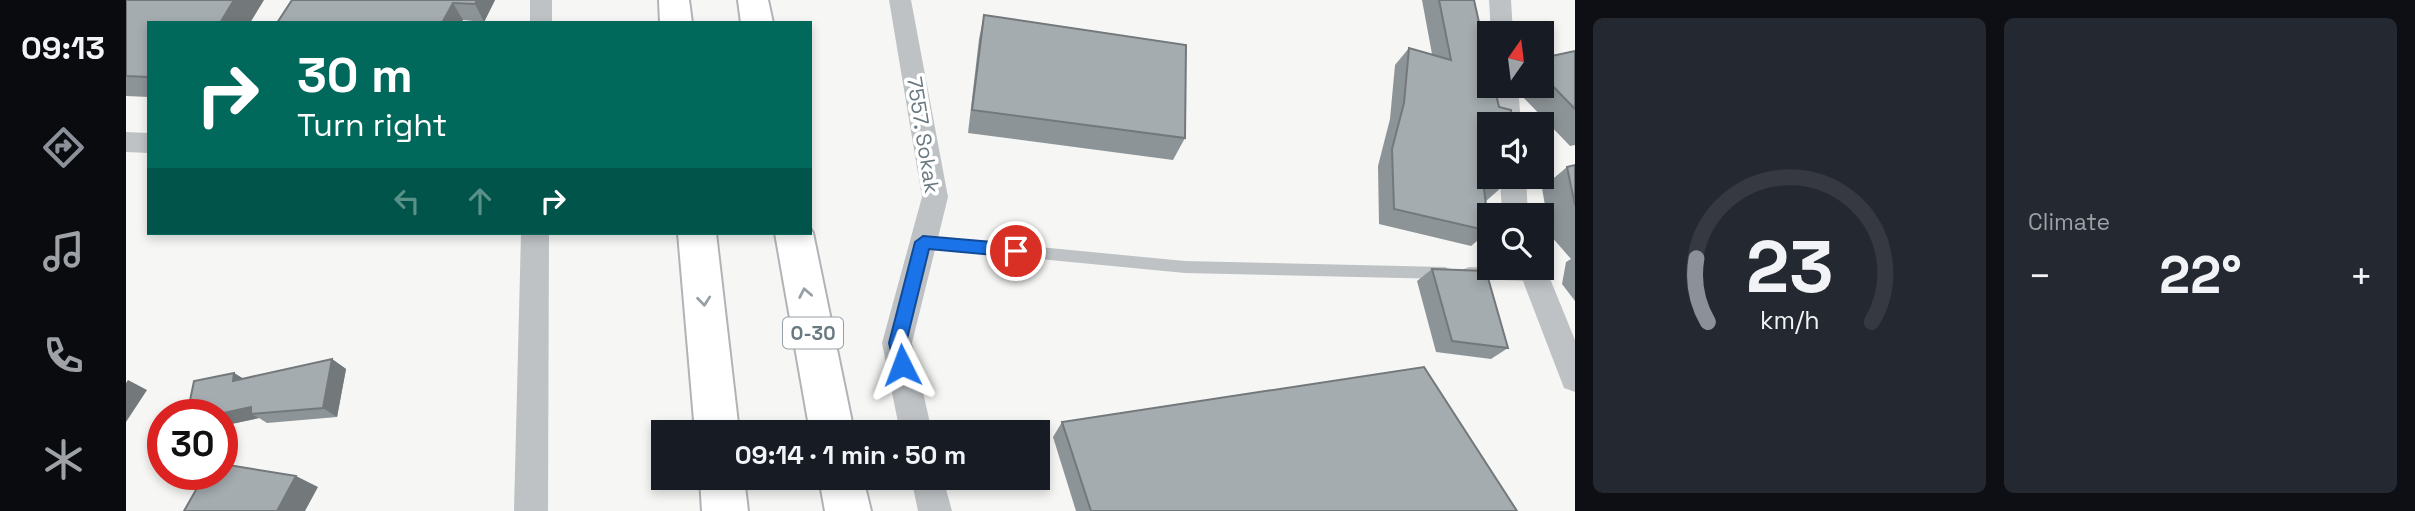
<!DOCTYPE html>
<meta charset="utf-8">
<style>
:root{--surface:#171b24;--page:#242831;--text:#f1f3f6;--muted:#9ea1a6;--line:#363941;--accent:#8c9099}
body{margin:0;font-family:"Space Grotesk",sans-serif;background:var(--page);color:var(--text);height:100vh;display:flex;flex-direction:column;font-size:26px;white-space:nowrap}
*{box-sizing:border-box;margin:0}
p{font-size:23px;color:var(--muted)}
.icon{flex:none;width:38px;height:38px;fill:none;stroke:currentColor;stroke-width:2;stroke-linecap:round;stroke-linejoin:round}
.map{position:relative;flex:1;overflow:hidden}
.details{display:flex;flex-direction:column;gap:18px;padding:18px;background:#0d0f14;width:840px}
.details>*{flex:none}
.banner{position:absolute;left:21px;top:21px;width:665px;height:214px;border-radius:0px;box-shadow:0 4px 10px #0003;background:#00695c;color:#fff;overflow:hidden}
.needle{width:46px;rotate:14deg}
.buttons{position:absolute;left:1351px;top:21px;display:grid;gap:14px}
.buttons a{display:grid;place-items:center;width:77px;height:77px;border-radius:0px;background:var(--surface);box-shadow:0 4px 10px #0003;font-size:35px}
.speed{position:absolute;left:21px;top:399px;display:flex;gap:14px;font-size:35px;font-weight:700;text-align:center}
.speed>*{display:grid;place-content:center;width:91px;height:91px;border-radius:50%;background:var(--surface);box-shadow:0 4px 10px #0003;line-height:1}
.speed .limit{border:10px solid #d22;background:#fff;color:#111}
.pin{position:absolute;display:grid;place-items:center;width:60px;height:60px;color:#fff;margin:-30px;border:4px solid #fff;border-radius:50%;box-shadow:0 2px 7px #0007}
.me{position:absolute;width:77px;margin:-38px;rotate:357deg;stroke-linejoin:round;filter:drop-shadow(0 0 5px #0008)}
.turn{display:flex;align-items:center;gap:24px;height:147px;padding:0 35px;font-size:32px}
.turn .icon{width:91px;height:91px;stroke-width:2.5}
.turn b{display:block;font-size:49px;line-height:60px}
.lanes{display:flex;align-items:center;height:66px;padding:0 35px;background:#0003;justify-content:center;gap:35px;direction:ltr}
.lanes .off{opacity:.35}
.big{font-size:52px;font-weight:600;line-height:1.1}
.details .widget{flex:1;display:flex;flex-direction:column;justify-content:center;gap:10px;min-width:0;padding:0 24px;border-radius:10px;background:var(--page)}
.details .dial{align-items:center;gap:0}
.dial svg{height:182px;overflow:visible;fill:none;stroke:var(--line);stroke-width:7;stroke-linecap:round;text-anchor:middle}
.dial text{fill:var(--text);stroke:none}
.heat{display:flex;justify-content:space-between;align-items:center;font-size:38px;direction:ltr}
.details .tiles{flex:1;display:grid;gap:18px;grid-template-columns:repeat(2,1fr)}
.trip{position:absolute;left:525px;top:420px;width:399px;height:70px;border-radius:0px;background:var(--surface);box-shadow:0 4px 10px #0003;font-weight:600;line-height:70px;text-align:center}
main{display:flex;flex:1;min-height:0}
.dock{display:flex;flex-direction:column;width:126px;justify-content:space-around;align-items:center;background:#090b0e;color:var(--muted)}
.dock .icon{width:49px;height:49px}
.dock .current{color:var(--accent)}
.dock b{font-size:32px;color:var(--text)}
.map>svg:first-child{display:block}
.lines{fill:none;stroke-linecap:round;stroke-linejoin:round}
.highway-casing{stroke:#b0b4b6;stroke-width:4}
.lane{fill:#bec2c5;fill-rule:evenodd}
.street{fill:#bec2c5;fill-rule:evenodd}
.highway{fill:#fff;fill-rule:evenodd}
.wall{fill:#8d9497}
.shaded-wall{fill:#73787b}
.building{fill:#a4acb0;stroke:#73787b;stroke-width:2}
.oneway{stroke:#96a1a7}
.route{fill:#1a73e8;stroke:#114b97;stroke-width:2}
.labels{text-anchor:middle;stroke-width:7;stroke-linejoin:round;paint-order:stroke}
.shield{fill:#fff;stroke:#96a1a7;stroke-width:2}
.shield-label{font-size:19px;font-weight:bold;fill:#697981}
.street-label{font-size:21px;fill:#697981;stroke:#fff}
</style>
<main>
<nav class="dock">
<b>09:13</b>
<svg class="icon current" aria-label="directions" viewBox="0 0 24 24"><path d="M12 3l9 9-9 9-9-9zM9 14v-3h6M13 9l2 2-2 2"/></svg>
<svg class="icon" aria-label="music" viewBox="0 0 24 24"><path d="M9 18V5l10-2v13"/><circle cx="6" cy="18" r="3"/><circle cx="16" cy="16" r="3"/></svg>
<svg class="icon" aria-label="phone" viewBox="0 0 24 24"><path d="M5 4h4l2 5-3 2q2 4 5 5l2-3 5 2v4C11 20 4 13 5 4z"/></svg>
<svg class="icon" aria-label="climate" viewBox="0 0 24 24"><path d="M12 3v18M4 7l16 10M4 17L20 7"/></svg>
</nav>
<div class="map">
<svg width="1449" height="511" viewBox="0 0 1449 511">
<rect width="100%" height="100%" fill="#f6f6f4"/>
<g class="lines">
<defs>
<g id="highway">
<polygon points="533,0 563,0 566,23 534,23"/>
<polygon points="612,0 642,0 647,23 615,23"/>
<polygon points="684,228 687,233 728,432 684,432 649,233 684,233"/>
<polygon points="552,233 590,233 613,432 569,432"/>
<polygon points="574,478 618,478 622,511 576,511"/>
<polygon points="693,478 737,478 745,511 699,511"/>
</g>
</defs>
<use href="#highway" class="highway-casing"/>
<g class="lane">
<polygon points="797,236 1059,261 1319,267 1324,269 1326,273 1324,277 1319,279 1059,273 797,248 792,246 790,242 792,238"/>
<polygon points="1343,267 1409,269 1414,271 1416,275 1414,279 1409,281 1343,279 1338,277 1336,273 1338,269"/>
</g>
<g class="street">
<rect x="404" y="0" width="22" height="23"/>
<polygon points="763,0 785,0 822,197 786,343 806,432 774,432 756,343 796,197"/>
<polygon points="1363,0 1385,0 1387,33 1365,33"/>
<polygon points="1368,86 1392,86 1395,124 1371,124"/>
<polygon points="0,132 23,133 23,153 0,152"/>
<polygon points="1374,177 1400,177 1402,215 1376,215"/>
<polygon points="395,233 423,233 422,511 388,511"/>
<polygon points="1416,259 1449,340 1449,392 1438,388 1392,268 1416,268"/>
<polygon points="785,478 817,478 826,511 792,511"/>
</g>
<use href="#highway" class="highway"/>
</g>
<g class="wall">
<polygon points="0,0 23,23 23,97 0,96"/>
<polygon points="166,0 369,0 358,22 337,20 335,23 151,23"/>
<polygon points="1296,0 1348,0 1376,187 1360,201 1363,231 1345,246 1253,224 1252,166 1264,119 1269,65 1283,48 1306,54"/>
<polygon points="858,15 1059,138 1047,160 842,133 853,39"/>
<polygon points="1449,51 1449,145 1444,146 1395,95 1394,86 1416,86 1416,58"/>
<polygon points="1449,165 1449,301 1436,284 1440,262 1445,259 1424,235 1416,188 1441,167"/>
<polygon points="1306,269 1382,348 1365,359 1310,352 1291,281"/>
<polygon points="206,359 220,369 211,417 141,423 133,418 96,426 108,373 118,379"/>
<polygon points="936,422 1391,511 950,511 927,437"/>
</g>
<g class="shaded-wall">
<polygon points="108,0 138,0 124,23 94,23"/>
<polygon points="351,0 369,0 358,22 349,4"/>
<polygon points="327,3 337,20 335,23 316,23"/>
<polygon points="206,359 220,369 211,417 197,408"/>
<polygon points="108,373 124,383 107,381"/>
<polygon points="2,380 21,390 0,422 0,383"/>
<polygon points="125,407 125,414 133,418 96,426 96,415 88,415"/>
<polygon points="170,476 192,487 179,511 151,511"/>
</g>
<g class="building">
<polygon points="0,0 108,0 94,23 23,23 23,77 0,76"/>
<polygon points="166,0 351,0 349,4 327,3 316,23 151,23"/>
<polygon points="1313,0 1348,0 1363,67 1363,86 1368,86 1373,107 1385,110 1385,124 1363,124 1363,177 1378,177 1376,187 1357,180 1363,231 1268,209 1266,149 1278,103 1283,48 1325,60"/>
<polygon points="858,15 1060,45 1059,138 846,110"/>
<polygon points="1449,51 1449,109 1416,75 1416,58"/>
<polygon points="1449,165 1449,205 1441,167"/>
<polygon points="1306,269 1360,271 1382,348 1326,341"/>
<polygon points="206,359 197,408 125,414 125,407 88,415 61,415 68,381 108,373 107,381"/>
<polygon points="1298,367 1391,511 965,511 936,422"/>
<polygon points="96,464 170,476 151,511 58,511 79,474 96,474"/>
</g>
<defs><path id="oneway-chevron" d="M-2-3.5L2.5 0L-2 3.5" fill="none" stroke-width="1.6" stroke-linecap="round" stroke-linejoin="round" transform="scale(1.75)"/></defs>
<g class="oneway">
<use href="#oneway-chevron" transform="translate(679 293) rotate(-101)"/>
<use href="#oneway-chevron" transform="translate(578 301) rotate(84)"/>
</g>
<polygon class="route" points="797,236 890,244 895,246 897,251 895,256 890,257 803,249 780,343 785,365 782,371 776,373 770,371 763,343 789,242"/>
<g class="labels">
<rect class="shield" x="657" y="317.5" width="60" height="31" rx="5"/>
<g class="shield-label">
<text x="687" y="340">O-30</text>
</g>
<g class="street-label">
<text transform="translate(797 135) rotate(81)" y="7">7557. Sokak</text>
</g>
</g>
</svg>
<div class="buttons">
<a><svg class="needle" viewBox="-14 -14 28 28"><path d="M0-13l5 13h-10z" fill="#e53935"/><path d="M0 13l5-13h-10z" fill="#9ea1a6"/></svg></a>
<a><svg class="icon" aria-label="sound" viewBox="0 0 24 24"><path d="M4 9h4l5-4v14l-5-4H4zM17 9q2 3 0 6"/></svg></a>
<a><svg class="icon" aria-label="search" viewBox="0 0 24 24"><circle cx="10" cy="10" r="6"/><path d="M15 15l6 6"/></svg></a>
</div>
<div class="speed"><div class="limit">30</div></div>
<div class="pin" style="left:890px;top:251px;background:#d93025"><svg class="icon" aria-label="arrive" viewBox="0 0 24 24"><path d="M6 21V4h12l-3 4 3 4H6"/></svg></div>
<svg class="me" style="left:776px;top:365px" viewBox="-20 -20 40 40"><path d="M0-17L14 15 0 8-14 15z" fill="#1a73e8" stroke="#fff" stroke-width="4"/></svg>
<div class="trip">09:14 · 1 min · 50 m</div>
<div class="banner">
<div class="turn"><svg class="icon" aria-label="right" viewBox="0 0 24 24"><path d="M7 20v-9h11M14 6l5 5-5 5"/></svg><div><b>30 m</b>Turn right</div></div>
<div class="lanes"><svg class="icon off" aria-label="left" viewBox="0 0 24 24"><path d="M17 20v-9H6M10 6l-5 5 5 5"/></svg><svg class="icon off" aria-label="ahead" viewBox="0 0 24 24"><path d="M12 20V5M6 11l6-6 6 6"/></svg><svg class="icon" aria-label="right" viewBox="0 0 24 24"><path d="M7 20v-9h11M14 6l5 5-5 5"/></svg></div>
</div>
</div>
<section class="details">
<div class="tiles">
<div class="widget dial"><svg viewBox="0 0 100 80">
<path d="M14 69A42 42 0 1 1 86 69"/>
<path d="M14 69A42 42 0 0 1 9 41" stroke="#8c9099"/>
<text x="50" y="56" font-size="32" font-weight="700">23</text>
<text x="50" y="72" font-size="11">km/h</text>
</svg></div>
<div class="widget"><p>Climate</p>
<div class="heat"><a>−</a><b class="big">22°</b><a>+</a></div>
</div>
</div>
</section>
</main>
